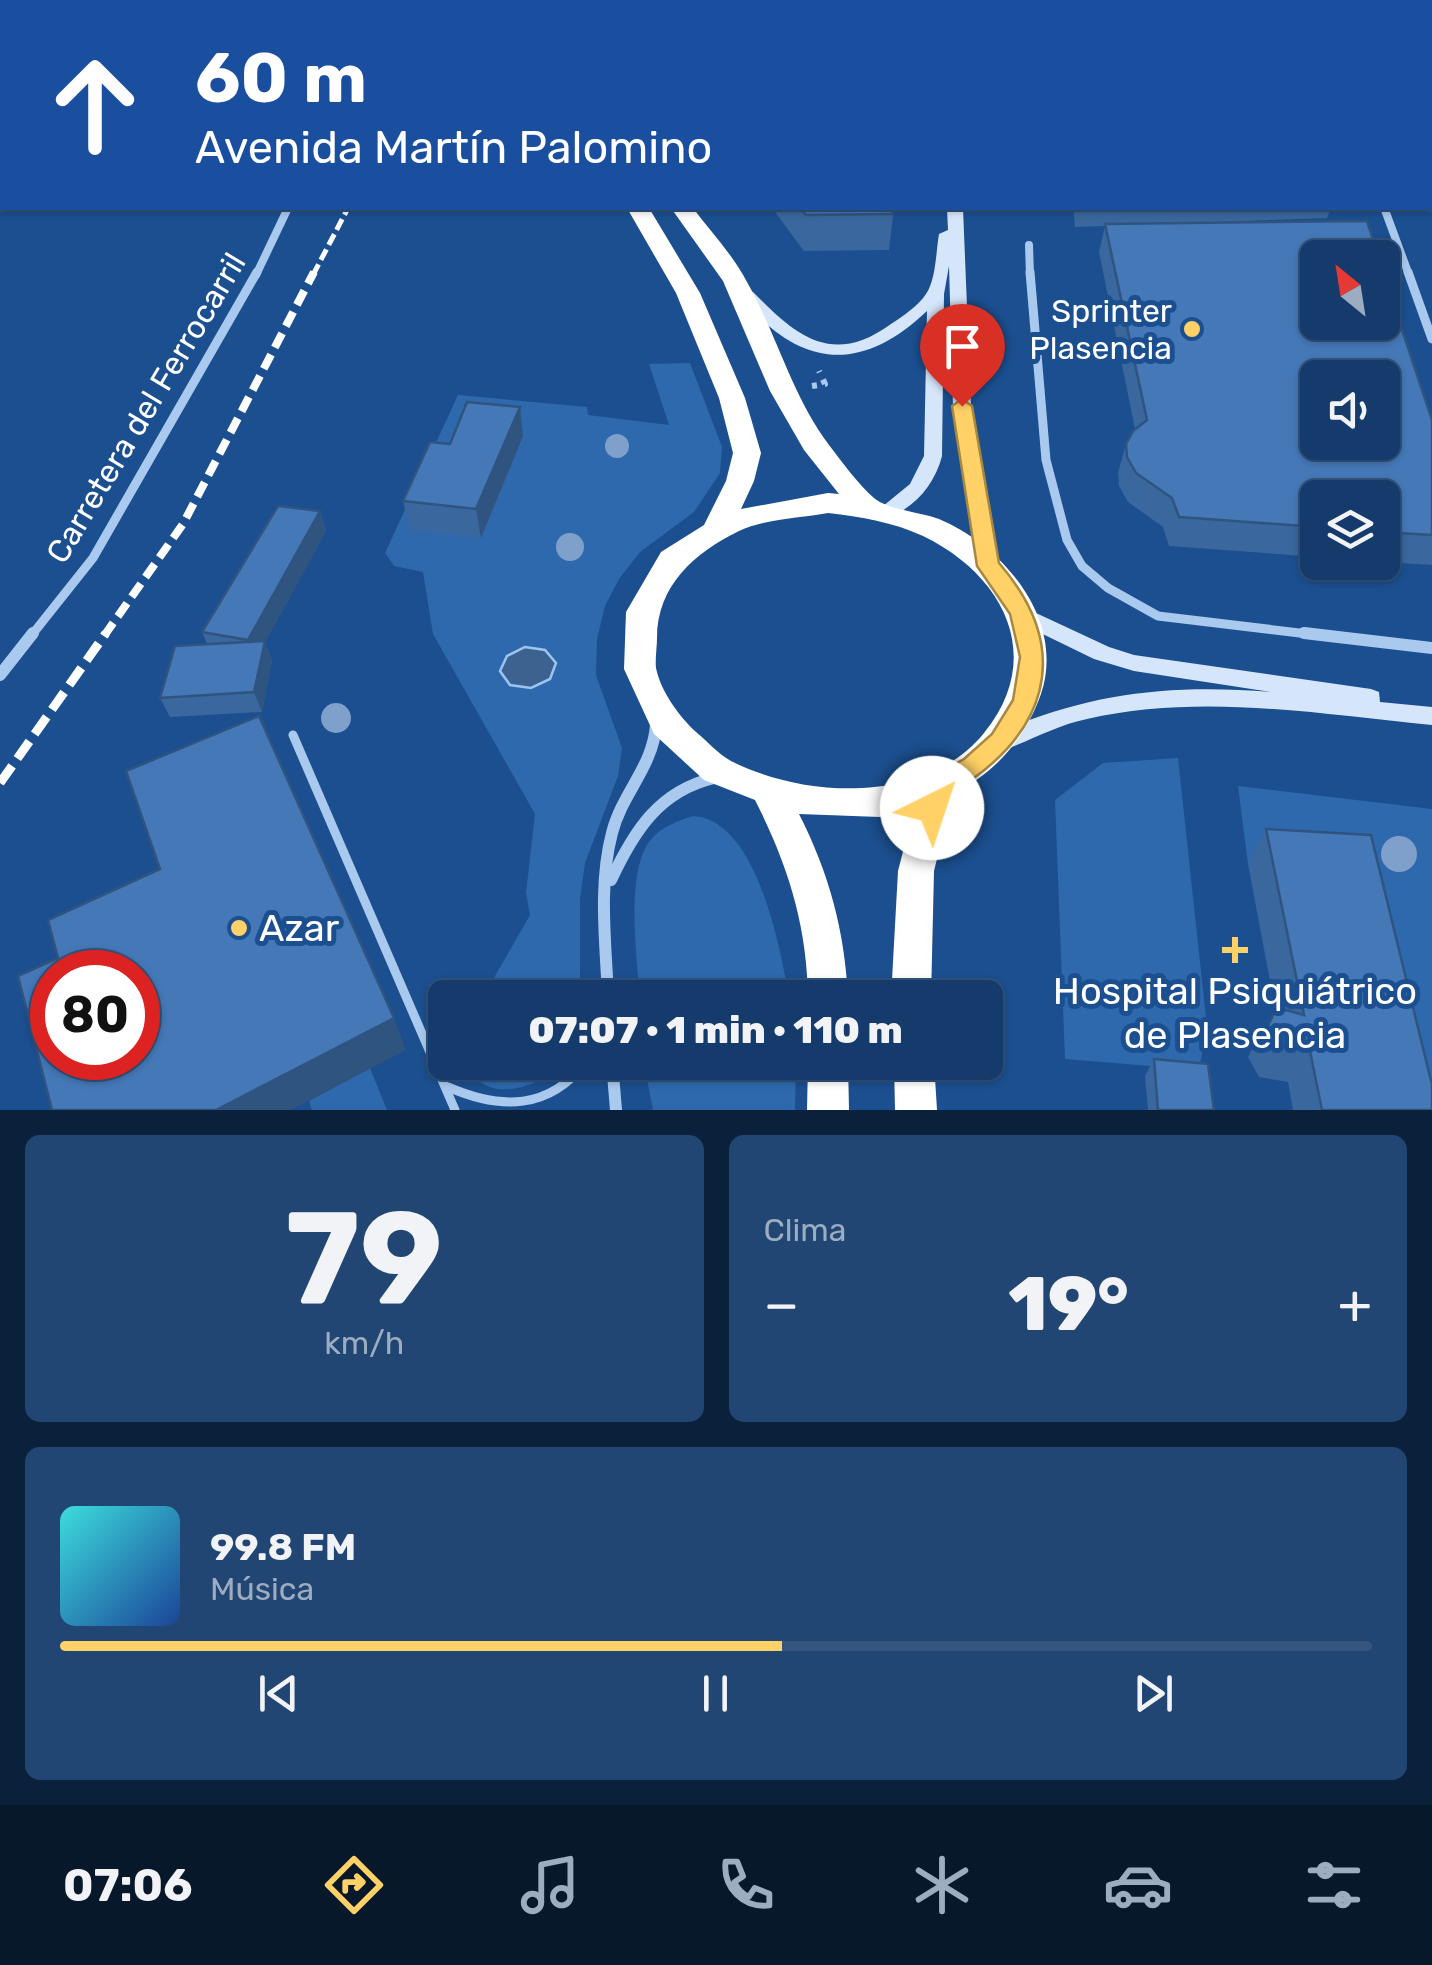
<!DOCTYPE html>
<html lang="es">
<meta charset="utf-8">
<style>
:root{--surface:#143b6b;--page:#214673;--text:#f1f3f6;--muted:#9dadc1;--line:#33557e;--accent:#ffd166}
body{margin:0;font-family:Rubik,sans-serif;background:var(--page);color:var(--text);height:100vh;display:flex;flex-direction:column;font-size:38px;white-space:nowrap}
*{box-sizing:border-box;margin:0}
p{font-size:32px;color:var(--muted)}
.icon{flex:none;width:55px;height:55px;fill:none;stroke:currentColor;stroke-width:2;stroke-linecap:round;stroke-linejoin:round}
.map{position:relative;height:1110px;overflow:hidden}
.panel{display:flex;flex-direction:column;gap:25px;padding:25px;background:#0b203b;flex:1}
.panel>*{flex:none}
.hud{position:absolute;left:0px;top:0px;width:1432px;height:210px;box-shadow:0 2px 8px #0004,0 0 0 2px var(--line);background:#1a4fa0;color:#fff;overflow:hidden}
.needle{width:65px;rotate:330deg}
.controls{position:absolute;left:1300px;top:240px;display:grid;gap:20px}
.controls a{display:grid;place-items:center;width:100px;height:100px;border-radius:15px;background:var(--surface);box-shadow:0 2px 8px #0004,0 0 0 2px var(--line);font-size:50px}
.speed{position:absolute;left:30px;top:950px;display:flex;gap:20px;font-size:50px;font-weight:700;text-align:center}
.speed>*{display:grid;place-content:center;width:130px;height:130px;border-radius:50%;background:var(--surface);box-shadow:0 2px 8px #0004,0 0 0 2px var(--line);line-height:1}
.speed .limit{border:15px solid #d22;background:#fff;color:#111}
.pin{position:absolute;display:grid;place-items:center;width:85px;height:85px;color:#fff;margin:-102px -42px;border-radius:50% 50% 50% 0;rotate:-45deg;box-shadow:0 0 10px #0007}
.pin .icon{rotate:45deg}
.me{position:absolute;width:110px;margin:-55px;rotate:41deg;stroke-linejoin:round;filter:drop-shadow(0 0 8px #0008)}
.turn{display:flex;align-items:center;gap:35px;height:210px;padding:0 30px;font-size:45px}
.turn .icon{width:130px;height:130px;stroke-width:2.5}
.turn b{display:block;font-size:70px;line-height:85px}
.big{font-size:75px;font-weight:800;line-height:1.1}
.panel .card{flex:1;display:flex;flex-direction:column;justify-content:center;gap:15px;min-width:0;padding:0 35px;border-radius:15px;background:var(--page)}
.panel .dial{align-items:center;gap:0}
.dial b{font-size:130px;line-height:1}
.song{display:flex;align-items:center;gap:30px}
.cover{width:120px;height:120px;border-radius:15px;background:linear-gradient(135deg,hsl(180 70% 55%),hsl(220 70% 35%))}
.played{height:10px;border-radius:5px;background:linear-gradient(90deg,var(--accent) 55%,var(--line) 55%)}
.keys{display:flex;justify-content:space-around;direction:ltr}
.heat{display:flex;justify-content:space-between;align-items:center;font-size:55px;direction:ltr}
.panel .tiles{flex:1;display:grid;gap:25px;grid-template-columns:1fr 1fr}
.card:last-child{grid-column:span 2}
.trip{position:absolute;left:428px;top:980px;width:575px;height:100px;border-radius:15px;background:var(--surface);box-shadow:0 2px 8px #0004,0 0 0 2px var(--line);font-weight:800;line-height:100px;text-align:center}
.dock{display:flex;height:160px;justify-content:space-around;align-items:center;background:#08182b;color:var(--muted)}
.dock .icon{width:70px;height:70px}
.dock .active{color:var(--accent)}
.dock b{font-size:45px;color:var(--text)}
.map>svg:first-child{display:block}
.green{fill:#2e69ad}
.water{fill:#3c6290;stroke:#9cc4f0;stroke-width:2.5}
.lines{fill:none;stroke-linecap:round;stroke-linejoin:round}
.path{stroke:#a9c9ee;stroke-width:6;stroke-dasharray:5 8;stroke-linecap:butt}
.lane{stroke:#a9c9ee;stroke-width:9}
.street-far2{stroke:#a9c9ee;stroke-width:8}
.street-far1{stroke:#a9c9ee;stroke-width:9}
.street{stroke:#a9c9ee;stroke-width:12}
.secondary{fill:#d6e6fa;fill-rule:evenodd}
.highway{fill:#fff;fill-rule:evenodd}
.rail-far2{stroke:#fff;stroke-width:5;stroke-dasharray:12 5;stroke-linecap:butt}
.rail-far1{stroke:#fff;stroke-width:8;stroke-dasharray:16 8;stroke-linecap:butt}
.rail{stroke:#fff;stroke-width:9;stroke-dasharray:21 9;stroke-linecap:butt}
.tree{fill:#7ea0ca}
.wall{fill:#3a679d}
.shaded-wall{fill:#305480}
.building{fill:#4478b7;stroke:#305480;stroke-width:2.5;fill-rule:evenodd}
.route{fill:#ffd166;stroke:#a68842;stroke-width:2.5}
.poi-dot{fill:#ffd166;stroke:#1b4f8f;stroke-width:4}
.labels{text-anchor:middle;stroke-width:10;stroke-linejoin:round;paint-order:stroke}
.poi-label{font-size:32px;fill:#fff;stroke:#1b4f8f;text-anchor:end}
.street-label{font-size:32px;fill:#fff;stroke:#1b4f8f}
.near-poi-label{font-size:38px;fill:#fff;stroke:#1b4f8f;text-anchor:start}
</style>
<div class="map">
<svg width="1432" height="1110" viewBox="0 0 1432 1110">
<rect width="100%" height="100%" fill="#1b4f8f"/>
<g class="green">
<polygon points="690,363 722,447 720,473 694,512 640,552 619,579 605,606 597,639 596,675 622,748 618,776 585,863 580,899 580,997 483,997 530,915 526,893 535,814 433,634 423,572 394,566 385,553 458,395 587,407 588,415 669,425 649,364"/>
<polygon points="1178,758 1207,1027 1199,1070 1065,1059 1055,800 1103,763"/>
<polygon points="1238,786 1432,809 1432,1088 1349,870 1248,864"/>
<path d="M694,816C757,821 780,947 789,997H640C637,958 624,867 653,837C664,826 679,820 694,816Z"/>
<path d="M466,1063H564C538,1088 484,1107 466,1063Z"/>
<polygon points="644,1063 796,1063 795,1110 653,1110"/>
<polygon points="370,1068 387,1110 312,1110 309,1101"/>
</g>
<polygon class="water" points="525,647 545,650 556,663 550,679 531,688 510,685 500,671 507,656"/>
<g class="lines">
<polyline class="path" points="812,386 825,384 819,371"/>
<g class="lane">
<polyline points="293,735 455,1110"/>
<path d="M448,1087C501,1110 549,1110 586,1062"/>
</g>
<g class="street-far2">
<polyline points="1385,210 1409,275"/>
<polyline points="1029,245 1030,275"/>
<polyline points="256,275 288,208"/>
</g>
<g class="street-far1">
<polyline points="1030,272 1046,460 1067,540 1082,566 1108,588 1158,616 1325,636"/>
<polyline points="1408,272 1432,339"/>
<polyline points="31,636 93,558 257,272"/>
</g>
<g class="street">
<polyline points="1304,633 1432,648"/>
<polyline points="0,675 33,633"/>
<path d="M611,880C634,831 659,791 714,778"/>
<path d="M608,998C606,944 598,886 612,833C622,793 653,767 656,725"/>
<polyline points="612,1062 616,1110"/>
</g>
<g class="secondary">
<rect x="956" y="0" width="12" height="2"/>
<path d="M947,208H963L971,406L998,566L988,573L978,566L953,406L949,266L944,294L942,456C935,484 915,508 887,518L877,511L910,484L924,456L927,311C859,376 797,367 739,295L747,290L753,292C796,336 832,367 891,324C903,316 918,306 926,294C936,280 936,251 939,234L948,230Z"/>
<path d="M1021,606L1109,647L1134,655L1371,689L1379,692L1380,702L1432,707V725C1319,714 1200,693 1087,719C1057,725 1030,741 1001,751L993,749L990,742L993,735C1087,693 1169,684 1271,692L1134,671L1094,659L1014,620L1011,614L1014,608Z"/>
</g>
<g class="highway">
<polygon points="470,0 489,0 490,2 472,2"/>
<path d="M627,208H649L700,293L745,398L761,453L754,481L741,509L828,493L839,494L804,450L770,391L723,281L671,208H693C711,232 733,255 747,282C777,335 792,396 829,445C842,462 858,484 874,498C888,510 921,512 939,519C1003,546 1066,620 1041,694C1025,739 996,772 953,794L934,871L931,998H891L898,871L914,809L880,817L799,814C829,873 845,931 848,998H808C807,925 788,865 755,800L704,780L654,734L624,669L626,612L661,552L704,525L726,481L733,453L719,398L676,293ZM828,513C861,517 893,522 923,536C1004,575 1046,657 984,733C927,804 806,799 731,761C718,754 707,741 696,732C679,716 661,692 656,668C655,659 657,647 657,638C657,586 694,553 739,531C764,519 801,518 828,513Z"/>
<polygon points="808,1062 848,1062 849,1110 807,1110"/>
<polygon points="894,1062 934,1062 937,1110 895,1110"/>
</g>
<polyline class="rail-far2" points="313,275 348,208"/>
<polyline class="rail-far1" points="104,636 183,524 314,272"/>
<polyline class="rail" points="0,783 106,633"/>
</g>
<g class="tree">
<circle cx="617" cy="446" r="12"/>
<circle cx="570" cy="547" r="14"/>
<circle cx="336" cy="718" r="15"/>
<circle cx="1399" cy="854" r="18"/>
</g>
<g class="wall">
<polygon points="656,0 697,0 697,2 659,2"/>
<polygon points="747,0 880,0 880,2 750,2"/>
<polygon points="1054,0 1271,0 1270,2 1054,2"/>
<polygon points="772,208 894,208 889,250 804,251"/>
<polygon points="1073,208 1331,208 1327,218 1184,223 1432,420 1432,565 1382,562 1382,498 1318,498 1318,557 1169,546 1163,527 1128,502 1119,486 1118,473 1126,444 1135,429 1099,252 1105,226 1075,227"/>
<polygon points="520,407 523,436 481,538 410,530 403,501 450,444"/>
<polygon points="320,511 326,531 265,642 272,661 262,712 170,717 160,698 207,644 202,632"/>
<polygon points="1266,829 1432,1110 1293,1110 1288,1082 1259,1077 1248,1057 1254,1045 1276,1013 1248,864"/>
<polygon points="1154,1059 1214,1110 1148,1110 1145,1076"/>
</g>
<g class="shaded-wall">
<rect x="679" y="0" width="18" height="2"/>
<polygon points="520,407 523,436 481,538 476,509"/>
<polygon points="320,511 326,531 265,642 272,661 262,712 254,692 256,659 248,640"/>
<polygon points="394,1018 406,1050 291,1110 216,1110"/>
</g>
<g class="building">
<polygon points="779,0 879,0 879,2 782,2"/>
<polygon points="1062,0 1134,0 1187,2 1062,2"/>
<polygon points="800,208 893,208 892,214 806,215"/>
<path d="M1367,221L1379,258H1318V322H1382V269L1432,420V535L1382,532V498H1318V527L1179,517L1172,498L1136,473L1127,457L1126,444L1133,431L1147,420L1105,224ZM1318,378H1382V442H1318Z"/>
<polygon points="467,402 520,407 476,509 403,501 430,442 450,444"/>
<polygon points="278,506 320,511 248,640 202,632"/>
<polygon points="265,641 254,692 160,698 175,646"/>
<path d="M259,716L394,1018L216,1110H52L18,976L58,958L48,920L160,869L126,771ZM52,972H138V1058H52Z"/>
<polygon points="1266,829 1371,835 1432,1085 1432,1110 1322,1110 1310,1051 1280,1046 1268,1026 1274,1013 1286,1010 1304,1015"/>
<polygon points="1154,1059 1208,1064 1214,1110 1158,1110"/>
</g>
<path class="route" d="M962,399L972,406L999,563C1077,653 1045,739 949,794L942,816L932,819L923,816L919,808L928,779L964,759L992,734L1013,700L1020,657L1010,614L977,566L952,406Z"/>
<g class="poi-dot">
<circle cx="1192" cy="329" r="10"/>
<circle cx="239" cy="928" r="10"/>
<path d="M1230 935h10v10h10v10h-10v10h-10v-10h-10v-10h10z"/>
</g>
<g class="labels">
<g class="poi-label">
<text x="1172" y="322">Sprinter<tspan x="1172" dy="37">Plasencia</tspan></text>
</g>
<g class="street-label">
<text transform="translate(146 408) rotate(-59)" y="11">Carretera del Ferrocarril</text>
</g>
<g class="near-poi-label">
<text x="259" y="941">Azar</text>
<text x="1235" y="1004" text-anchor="middle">Hospital Psiquiátrico<tspan x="1235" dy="44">de Plasencia</tspan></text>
</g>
</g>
</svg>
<div class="controls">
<a><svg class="needle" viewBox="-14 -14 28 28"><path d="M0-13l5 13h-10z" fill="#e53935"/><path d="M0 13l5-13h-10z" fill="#9dadc1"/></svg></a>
<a><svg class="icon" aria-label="sound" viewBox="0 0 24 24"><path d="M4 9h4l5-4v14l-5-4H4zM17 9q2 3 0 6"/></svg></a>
<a><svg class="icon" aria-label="layers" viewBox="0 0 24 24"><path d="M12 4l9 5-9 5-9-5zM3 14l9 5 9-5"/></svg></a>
</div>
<div class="speed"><div class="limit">80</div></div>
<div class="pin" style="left:962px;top:406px;background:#d93025"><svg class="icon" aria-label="arrive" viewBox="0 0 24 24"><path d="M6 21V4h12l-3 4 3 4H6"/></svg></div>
<svg class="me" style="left:932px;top:808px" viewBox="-20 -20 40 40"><circle r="19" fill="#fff"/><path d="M0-13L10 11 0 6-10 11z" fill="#ffd166"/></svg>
<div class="trip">07:07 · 1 min · 110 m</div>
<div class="hud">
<div class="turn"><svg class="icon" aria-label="ahead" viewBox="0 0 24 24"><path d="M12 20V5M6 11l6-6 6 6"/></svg><div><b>60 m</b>Avenida Martín Palomino</div></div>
</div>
</div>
<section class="panel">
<div class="tiles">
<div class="card dial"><b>79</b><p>km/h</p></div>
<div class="card"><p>Clima</p>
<div class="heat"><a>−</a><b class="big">19°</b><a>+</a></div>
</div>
<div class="card">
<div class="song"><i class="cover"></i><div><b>99.8 FM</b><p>Música</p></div></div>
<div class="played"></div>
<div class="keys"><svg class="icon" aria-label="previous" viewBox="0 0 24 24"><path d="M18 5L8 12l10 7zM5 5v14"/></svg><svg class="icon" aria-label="pause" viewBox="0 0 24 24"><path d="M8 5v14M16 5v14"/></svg><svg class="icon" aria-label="next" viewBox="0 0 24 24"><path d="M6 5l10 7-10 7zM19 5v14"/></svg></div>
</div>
</div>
</section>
<nav class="dock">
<b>07:06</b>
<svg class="icon active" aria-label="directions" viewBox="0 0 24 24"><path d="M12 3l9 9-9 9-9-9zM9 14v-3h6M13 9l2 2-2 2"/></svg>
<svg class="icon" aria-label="music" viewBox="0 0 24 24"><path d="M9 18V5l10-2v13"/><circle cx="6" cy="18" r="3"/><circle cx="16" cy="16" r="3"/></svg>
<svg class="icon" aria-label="phone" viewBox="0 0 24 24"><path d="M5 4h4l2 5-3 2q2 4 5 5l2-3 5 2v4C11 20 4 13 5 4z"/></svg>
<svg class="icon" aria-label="climate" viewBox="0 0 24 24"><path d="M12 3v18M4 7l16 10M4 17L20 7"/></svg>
<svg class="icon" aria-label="car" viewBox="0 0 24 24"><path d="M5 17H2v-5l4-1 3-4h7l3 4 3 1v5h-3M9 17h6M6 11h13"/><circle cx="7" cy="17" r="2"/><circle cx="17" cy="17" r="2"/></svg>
<svg class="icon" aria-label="filters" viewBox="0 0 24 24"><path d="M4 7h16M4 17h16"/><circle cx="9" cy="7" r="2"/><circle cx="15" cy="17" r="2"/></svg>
</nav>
